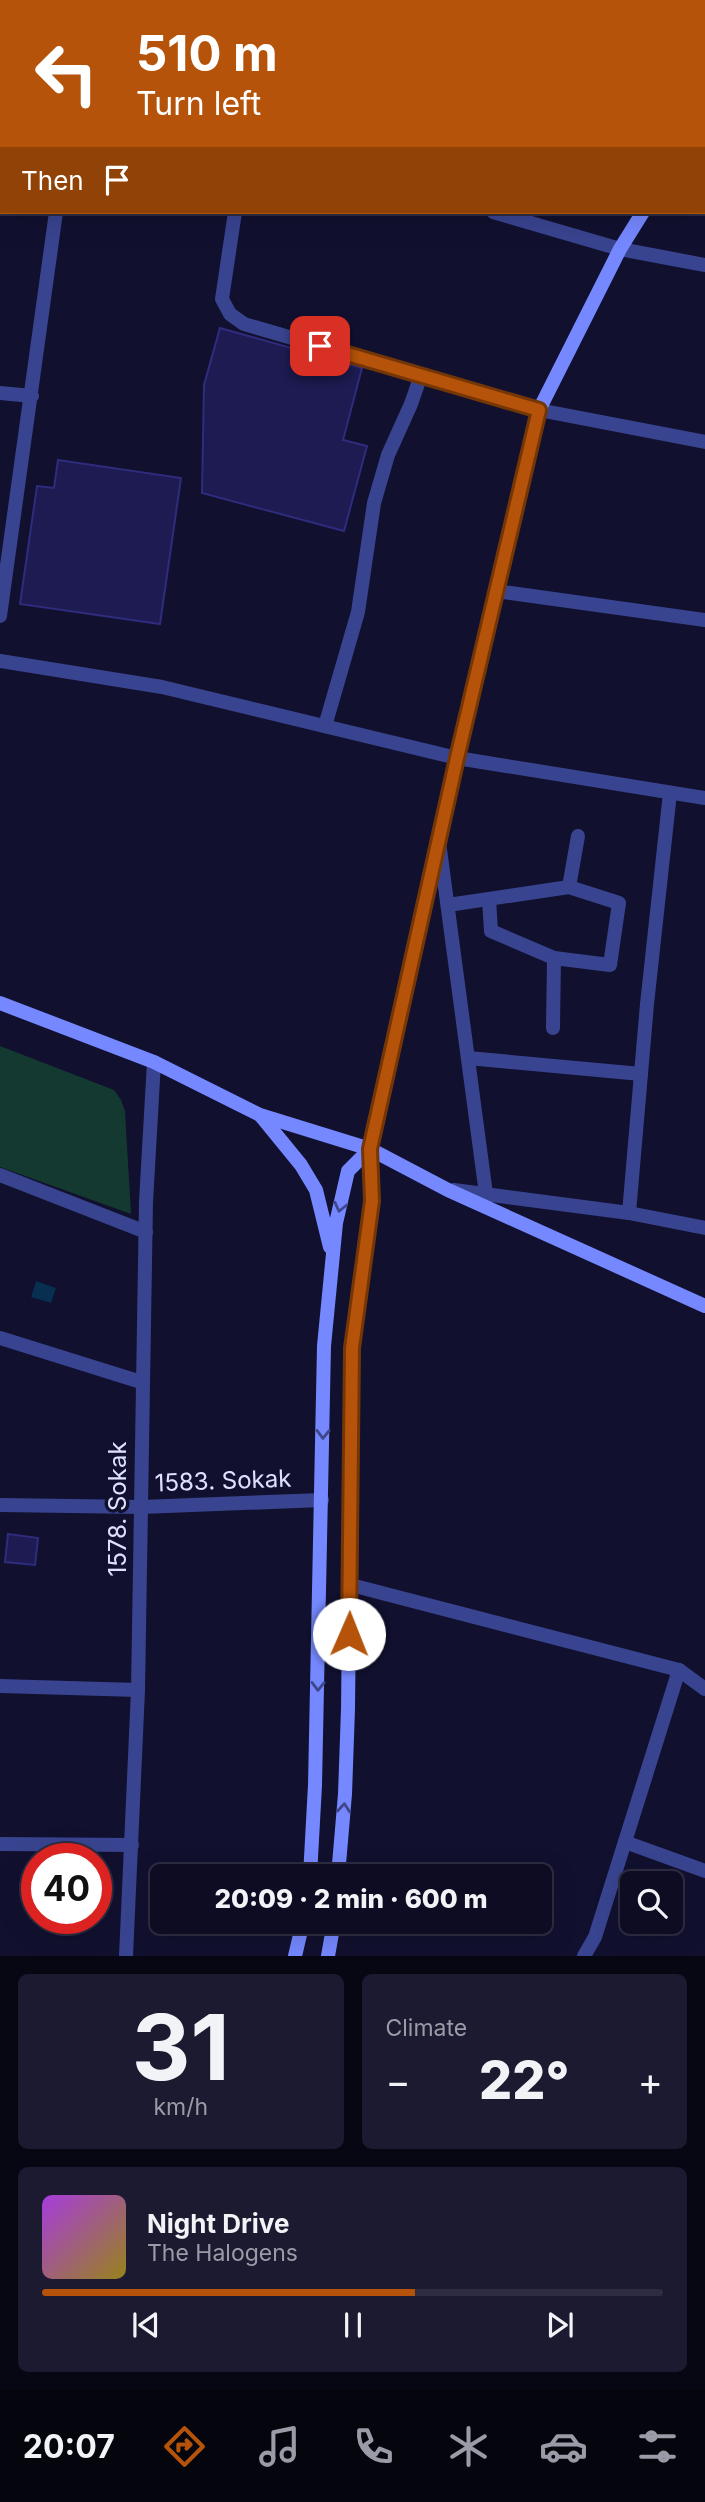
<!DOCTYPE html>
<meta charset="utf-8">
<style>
:root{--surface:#0d0c23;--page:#1b1a30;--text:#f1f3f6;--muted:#9a9ba6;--line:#2d2c41;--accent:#b45309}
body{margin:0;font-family:Inter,sans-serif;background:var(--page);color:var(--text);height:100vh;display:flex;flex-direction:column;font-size:26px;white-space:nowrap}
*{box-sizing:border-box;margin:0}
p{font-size:23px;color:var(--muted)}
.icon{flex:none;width:38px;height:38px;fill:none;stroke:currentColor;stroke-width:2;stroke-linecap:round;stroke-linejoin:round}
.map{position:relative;height:1956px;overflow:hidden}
.side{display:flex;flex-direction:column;gap:18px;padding:18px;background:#070713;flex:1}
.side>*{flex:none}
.guide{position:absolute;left:0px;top:0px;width:705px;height:214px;box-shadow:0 7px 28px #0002,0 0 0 2px var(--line);background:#b45309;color:#fff;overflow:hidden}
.tools{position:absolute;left:620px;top:1871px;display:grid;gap:14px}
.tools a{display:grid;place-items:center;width:63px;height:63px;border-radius:10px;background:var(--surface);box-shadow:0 7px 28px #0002,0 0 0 2px var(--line);font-size:35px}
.speed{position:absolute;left:21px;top:1843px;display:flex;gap:14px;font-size:35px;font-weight:700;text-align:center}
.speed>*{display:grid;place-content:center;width:91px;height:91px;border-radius:50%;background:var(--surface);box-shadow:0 7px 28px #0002,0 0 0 2px var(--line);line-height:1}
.speed .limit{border:10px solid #d22;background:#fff;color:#111}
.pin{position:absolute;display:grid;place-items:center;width:60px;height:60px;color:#fff;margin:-30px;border-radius:14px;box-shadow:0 4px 10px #0006}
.me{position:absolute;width:77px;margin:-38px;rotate:1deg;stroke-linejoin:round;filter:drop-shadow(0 0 5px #0008)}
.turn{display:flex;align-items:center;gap:24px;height:147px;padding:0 21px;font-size:32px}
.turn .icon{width:91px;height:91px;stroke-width:2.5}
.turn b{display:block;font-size:49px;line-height:60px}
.then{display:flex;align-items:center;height:66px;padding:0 21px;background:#0003;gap:14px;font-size:26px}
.big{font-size:52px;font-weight:800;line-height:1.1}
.side .card{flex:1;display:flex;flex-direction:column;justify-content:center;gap:10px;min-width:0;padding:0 24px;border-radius:10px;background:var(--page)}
.side .dial{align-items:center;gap:0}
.dial b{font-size:91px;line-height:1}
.song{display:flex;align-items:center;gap:21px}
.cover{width:84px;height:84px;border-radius:10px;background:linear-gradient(135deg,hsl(280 70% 55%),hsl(50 70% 35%))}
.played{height:7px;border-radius:4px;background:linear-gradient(90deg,var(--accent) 60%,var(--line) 60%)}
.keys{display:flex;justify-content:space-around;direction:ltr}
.heat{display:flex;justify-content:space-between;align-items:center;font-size:38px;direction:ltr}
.side .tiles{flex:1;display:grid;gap:18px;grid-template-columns:1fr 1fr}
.card:last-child{grid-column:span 2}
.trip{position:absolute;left:150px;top:1864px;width:402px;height:70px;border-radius:10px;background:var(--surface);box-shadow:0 7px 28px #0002,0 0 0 2px var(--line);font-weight:800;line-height:70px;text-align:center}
.tab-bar{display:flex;height:112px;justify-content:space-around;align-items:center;background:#05050e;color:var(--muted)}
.tab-bar .icon{width:49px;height:49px}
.tab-bar .active{color:var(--accent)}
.tab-bar b{font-size:32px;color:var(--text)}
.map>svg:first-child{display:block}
.green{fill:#133931}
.water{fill:#082e50}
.building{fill:#1d1b51;stroke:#2f2c7e;stroke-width:2}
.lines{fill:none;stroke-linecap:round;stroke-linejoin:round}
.street{stroke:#394490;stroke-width:14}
.secondary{stroke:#7588ff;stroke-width:14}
.oneway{stroke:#3e468d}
.route-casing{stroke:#753606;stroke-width:18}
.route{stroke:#b45309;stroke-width:12}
.labels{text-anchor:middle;stroke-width:7;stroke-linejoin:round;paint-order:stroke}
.street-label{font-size:24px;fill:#dee0ff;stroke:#11102f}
</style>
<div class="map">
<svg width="705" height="1956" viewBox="0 0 705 1956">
<rect width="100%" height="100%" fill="#11102f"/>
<polygon class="green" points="0,1046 114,1090 121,1100 125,1111 131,1214 0,1167"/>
<polygon class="water" points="36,1281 56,1288 51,1303 31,1297"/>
<g class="building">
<polygon points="220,328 362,368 343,440 367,446 344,531 202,493 204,385"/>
<polygon points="58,460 181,478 160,624 20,604 37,486 54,488"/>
<polygon points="8,1534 38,1538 35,1565 5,1562"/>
</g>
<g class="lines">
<g class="street">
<polyline points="48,2 57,0"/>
<polyline points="86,2 86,0"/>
<polyline points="268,2 268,0"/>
<polyline points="0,11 2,10"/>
<polyline points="235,212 222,299 230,314 244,324 539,410 705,442"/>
<polyline points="493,212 620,249 705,265"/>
<polyline points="0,393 32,396"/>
<polyline points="496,591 705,620"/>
<polyline points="0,616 56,212"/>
<polyline points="0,661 162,687 457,758 705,798"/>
<polyline points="325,726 358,612 374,503 388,455 411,404 421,375"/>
<polyline points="439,842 486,1194"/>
<polyline points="569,887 578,836"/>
<polyline points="448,905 569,887 619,903 610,965 554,958 491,931 489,899"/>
<polyline points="553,1028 554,958"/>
<polyline points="468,1058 641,1074"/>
<polyline points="0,1175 146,1232"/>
<polyline points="454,1190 629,1213 705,1228"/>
<polyline points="629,1213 647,1004 670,793"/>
<polyline points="0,1338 141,1382"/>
<polyline points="0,1505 141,1507 322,1500"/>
<polyline points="351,1585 679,1670 705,1689"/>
<polyline points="0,1686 138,1690"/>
<polyline points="625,1842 705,1871"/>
<polyline points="0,1844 132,1845"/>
<polyline points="126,1956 138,1690 146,1202 154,1062"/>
<polyline points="584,1956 595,1937 679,1670"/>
</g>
<g class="secondary">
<polyline points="704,112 705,109"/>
<polyline points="0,1003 154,1062 260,1115 370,1149 448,1190 705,1306"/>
<polyline points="261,1116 301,1165 316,1190 330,1247"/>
<polyline points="310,1876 315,1785 324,1346 336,1223 348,1171 370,1149"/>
<polyline points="338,1876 345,1794 348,1709 352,1348 372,1201 370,1149 457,758 539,410 620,249 643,212"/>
<polyline points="295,1956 303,1922"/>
<polyline points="328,1956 334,1922"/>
</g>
</g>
<defs><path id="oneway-chevron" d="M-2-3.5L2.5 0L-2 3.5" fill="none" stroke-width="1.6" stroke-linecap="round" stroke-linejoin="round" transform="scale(1.75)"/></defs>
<g class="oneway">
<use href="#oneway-chevron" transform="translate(340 1207) rotate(103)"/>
<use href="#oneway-chevron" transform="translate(323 1434) rotate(91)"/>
<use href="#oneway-chevron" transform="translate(318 1686) rotate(91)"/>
<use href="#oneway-chevron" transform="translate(344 1808) rotate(-85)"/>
</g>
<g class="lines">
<defs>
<polyline id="route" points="320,346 539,410 457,758 370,1149 372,1201 352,1348 349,1634"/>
</defs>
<use href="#route" class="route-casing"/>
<use href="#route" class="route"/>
</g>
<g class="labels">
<g class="street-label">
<text transform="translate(223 1481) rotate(-2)" y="8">1583. Sokak</text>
<text transform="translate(118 1509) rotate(-90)" y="8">1578. Sokak</text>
</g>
</g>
</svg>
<div class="tools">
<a><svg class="icon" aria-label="search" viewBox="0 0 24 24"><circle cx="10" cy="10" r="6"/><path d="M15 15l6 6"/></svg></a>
</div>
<div class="speed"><div class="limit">40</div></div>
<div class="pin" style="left:320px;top:346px;background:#d93025"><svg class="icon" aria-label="arrive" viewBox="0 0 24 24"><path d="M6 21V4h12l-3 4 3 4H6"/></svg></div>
<svg class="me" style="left:349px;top:1634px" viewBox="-20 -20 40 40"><circle r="19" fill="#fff"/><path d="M0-13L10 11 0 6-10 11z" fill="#b45309"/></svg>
<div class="trip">20:09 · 2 min · 600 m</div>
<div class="guide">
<div class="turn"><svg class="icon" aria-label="left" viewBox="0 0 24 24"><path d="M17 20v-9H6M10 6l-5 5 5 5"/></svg><div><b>510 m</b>Turn left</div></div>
<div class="then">Then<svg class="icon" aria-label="arrive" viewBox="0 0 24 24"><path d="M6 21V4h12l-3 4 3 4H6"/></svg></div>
</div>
</div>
<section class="side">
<div class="tiles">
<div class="card dial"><b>31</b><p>km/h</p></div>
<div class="card"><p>Climate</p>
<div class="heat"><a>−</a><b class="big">22°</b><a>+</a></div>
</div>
<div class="card">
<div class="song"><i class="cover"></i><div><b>Night Drive</b><p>The Halogens</p></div></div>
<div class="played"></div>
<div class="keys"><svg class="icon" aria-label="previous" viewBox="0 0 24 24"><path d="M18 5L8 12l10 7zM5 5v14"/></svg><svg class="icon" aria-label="pause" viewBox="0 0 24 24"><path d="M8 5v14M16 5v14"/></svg><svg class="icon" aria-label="next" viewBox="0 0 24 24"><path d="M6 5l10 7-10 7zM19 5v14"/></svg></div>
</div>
</div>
</section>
<nav class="tab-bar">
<b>20:07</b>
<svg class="icon active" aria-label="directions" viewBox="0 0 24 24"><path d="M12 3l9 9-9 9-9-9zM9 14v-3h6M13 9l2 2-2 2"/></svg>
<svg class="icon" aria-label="music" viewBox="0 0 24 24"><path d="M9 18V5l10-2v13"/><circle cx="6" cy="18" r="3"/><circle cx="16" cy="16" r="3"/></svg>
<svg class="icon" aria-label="phone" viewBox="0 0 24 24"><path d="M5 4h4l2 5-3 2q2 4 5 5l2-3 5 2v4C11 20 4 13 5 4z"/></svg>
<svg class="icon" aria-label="climate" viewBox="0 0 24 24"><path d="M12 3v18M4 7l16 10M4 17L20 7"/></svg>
<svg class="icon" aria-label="car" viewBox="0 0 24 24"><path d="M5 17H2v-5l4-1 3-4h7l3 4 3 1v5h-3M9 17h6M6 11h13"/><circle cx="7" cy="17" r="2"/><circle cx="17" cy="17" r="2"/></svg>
<svg class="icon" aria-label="filters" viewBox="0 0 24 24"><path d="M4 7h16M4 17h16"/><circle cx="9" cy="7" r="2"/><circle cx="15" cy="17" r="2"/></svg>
</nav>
